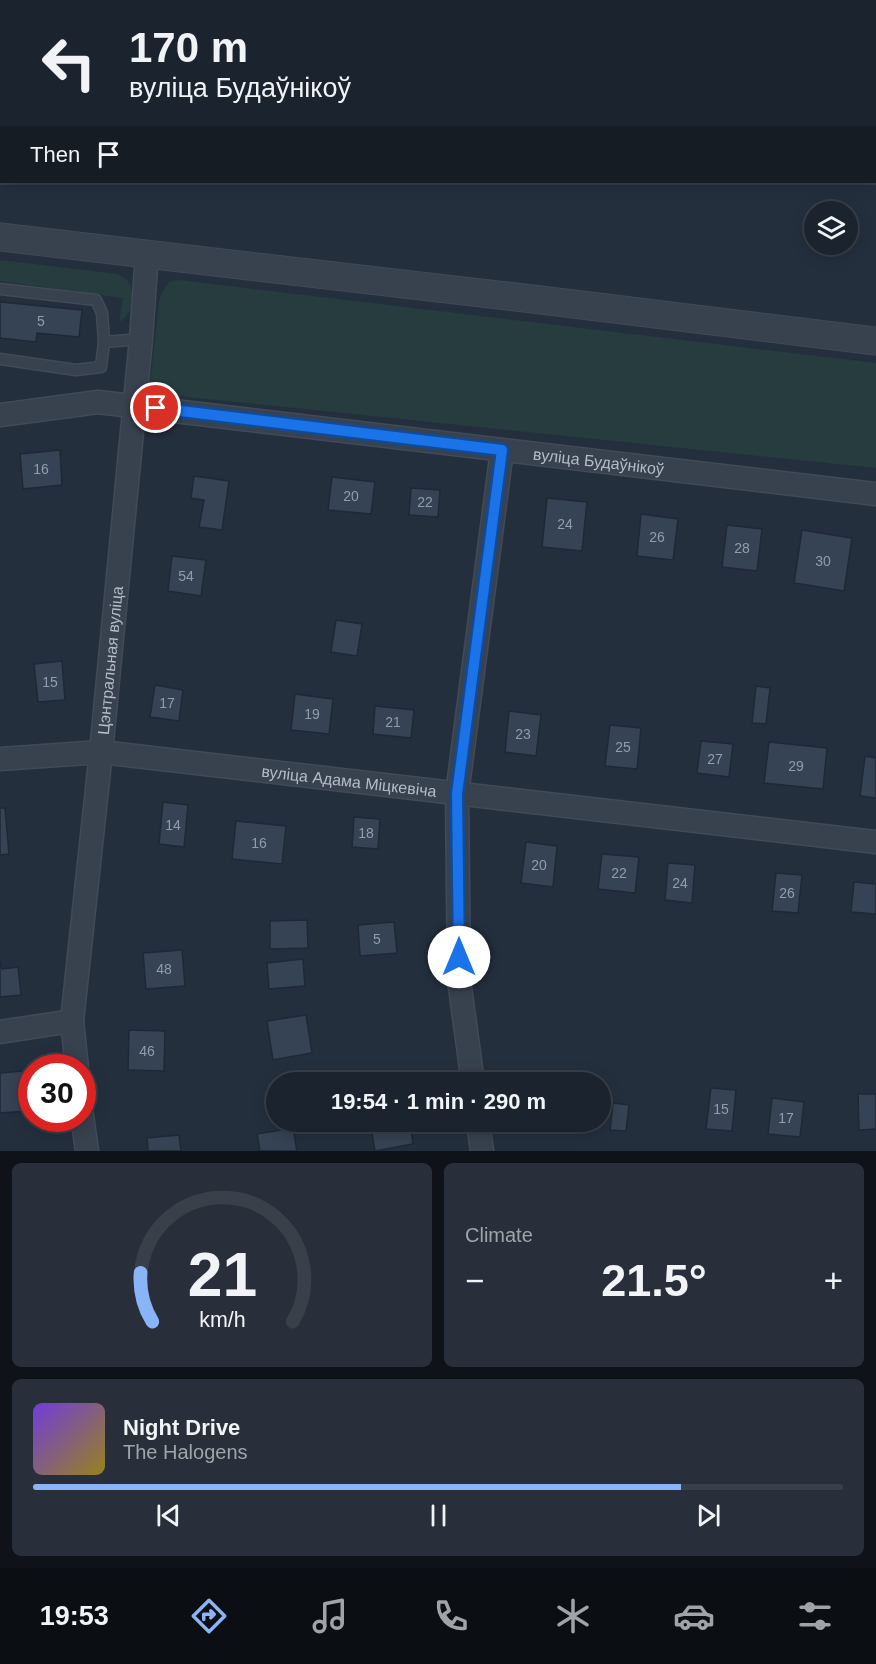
<!DOCTYPE html>
<meta charset="utf-8">
<style>
:root{--surface:#1b232e;--page:#282f3a;--text:#f1f3f6;--muted:#a0a4aa;--line:#39404a;--accent:#8ab4f8}
body{margin:0;font-family:Arial,sans-serif;background:var(--page);color:var(--text);height:100vh;display:flex;flex-direction:column;font-size:22px;white-space:nowrap}
*{box-sizing:border-box;margin:0}
p{font-size:20px;color:var(--muted)}
.icon{flex:none;width:33px;height:33px;fill:none;stroke:currentColor;stroke-width:2;stroke-linecap:round;stroke-linejoin:round}
.map{position:relative;height:1151px;overflow:hidden}
.drawer{display:flex;flex-direction:column;gap:12px;padding:12px;background:#0f1319;flex:1}
.drawer>*{flex:none}
.banner{position:absolute;left:0px;top:0px;width:876px;height:183px;box-shadow:0 3px 15px #0003,0 0 0 2px var(--line);background:#1b232e;color:var(--text);overflow:hidden}
.buttons{position:absolute;left:804px;top:201px;display:grid;gap:12px}
.buttons a{display:grid;place-items:center;width:54px;height:54px;border-radius:50%;background:var(--surface);box-shadow:0 3px 15px #0003,0 0 0 2px var(--line);font-size:30px}
.speed{position:absolute;left:18px;top:1054px;display:flex;gap:12px;font-size:30px;font-weight:700;text-align:center}
.speed>*{display:grid;place-content:center;width:78px;height:78px;border-radius:50%;background:var(--surface);box-shadow:0 3px 15px #0003,0 0 0 2px var(--line);line-height:1}
.speed .limit{border:9px solid #d22;background:#fff;color:#111}
.pin{position:absolute;display:grid;place-items:center;width:51px;height:51px;color:#fff;margin:-26px;border:3px solid #fff;border-radius:50%;box-shadow:0 2px 6px #0007}
.me{position:absolute;width:66px;margin:-33px;rotate:0deg;stroke-linejoin:round;filter:drop-shadow(0 0 4px #0008)}
.turn{display:flex;align-items:center;gap:21px;height:126px;padding:0 30px;font-size:27px}
.turn .icon{width:78px;height:78px;stroke-width:2.5}
.turn b{display:block;font-size:42px;line-height:51px}
.then{display:flex;align-items:center;height:57px;padding:0 30px;background:#0003;gap:12px;font-size:22px}
.big{font-size:45px;font-weight:700;line-height:1.1}
.drawer .widget{flex:1;display:flex;flex-direction:column;justify-content:center;gap:9px;min-width:0;padding:0 21px;border-radius:9px;background:var(--page)}
.drawer .dial{align-items:center;gap:0}
.dial svg{height:156px;overflow:visible;fill:none;stroke:var(--line);stroke-width:7;stroke-linecap:round;text-anchor:middle}
.dial text{fill:var(--text);stroke:none}
.song{display:flex;align-items:center;gap:18px}
.cover{width:72px;height:72px;border-radius:9px;background:linear-gradient(135deg,hsl(260 70% 55%),hsl(50 70% 35%))}
.played{height:6px;border-radius:3px;background:linear-gradient(90deg,var(--accent) 80%,var(--line) 80%)}
.keys{display:flex;justify-content:space-around;direction:ltr}
.heat{display:flex;justify-content:space-between;align-items:center;font-size:33px;direction:ltr}
.drawer .tiles{flex:1;display:grid;gap:12px;grid-template-columns:1fr 1fr}
.widget:last-child{grid-column:span 2}
.trip{position:absolute;left:266px;top:1072px;width:345px;height:60px;border-radius:30px;background:var(--surface);box-shadow:0 3px 15px #0003,0 0 0 2px var(--line);font-weight:700;line-height:60px;text-align:center}
.tab-bar{display:flex;height:96px;justify-content:space-around;align-items:center;background:#0b0e12;color:var(--muted)}
.tab-bar .icon{width:42px;height:42px}
.tab-bar .current{color:var(--accent)}
.tab-bar b{font-size:27px;color:var(--text)}
.map>svg:first-child{display:block}
.green{fill:#263c3f}
.building{fill:#364354;stroke:#1f2835;stroke-width:1.5}
.lines{fill:none;stroke-linecap:round;stroke-linejoin:round}
.service-casing{stroke:#414a57;stroke-width:13}
.minor-casing{stroke:#414a57;stroke-width:25}
.tertiary-casing{stroke:#414a57;stroke-width:29}
.service{stroke:#38414e;stroke-width:10}
.minor{stroke:#38414e;stroke-width:22}
.tertiary{stroke:#38414e;stroke-width:27}
.route-casing{stroke:#114b97;stroke-width:15}
.route{stroke:#1a73e8;stroke-width:10}
.labels{text-anchor:middle;stroke-width:6;stroke-linejoin:round;paint-order:stroke}
.number-label{font-size:14px;fill:#929caa}
.street-label{font-size:16px;fill:#b4bcc9;stroke:#1d2633}
</style>
<div class="map">
<svg width="876" height="1151" viewBox="0 0 876 1151">
<rect width="100%" height="100%" fill="#242f3e"/>
<g class="green">
<path d="M0,260L117,274C120,276 123,277 126,279C137,290 133,316 119,322L123,298L0,281Z"/>
<polygon points="179,280 876,363 876,468 149,393 159,302 161,294 169,282"/>
</g>
<g class="building">
<polygon points="0,302 82,310 79,337 37,333 36,342 0,338"/>
<polygon points="60,450 62,485 23,489 20,454"/>
<polygon points="194,476 229,481 222,530 199,527 204,500 191,498"/>
<polygon points="332,477 375,482 371,514 328,510"/>
<polygon points="411,488 440,490 438,517 409,515"/>
<polygon points="547,498 587,502 582,551 542,547"/>
<polygon points="641,514 678,519 673,560 637,556"/>
<polygon points="727,525 762,529 757,571 722,567"/>
<polygon points="802,530 852,538 844,591 794,583"/>
<polygon points="172,556 206,560 201,596 168,591"/>
<polygon points="336,620 362,624 357,656 331,652"/>
<polygon points="62,661 65,700 38,702 34,664"/>
<polygon points="155,685 183,690 179,721 150,717"/>
<polygon points="756,686 770,688 766,724 752,723"/>
<polygon points="295,694 333,699 329,734 291,730"/>
<polygon points="375,706 414,710 411,738 373,734"/>
<polygon points="509,711 541,715 536,756 505,752"/>
<polygon points="610,725 641,728 637,769 605,766"/>
<polygon points="701,741 733,744 729,777 697,773"/>
<polygon points="769,742 827,748 823,789 764,783"/>
<polygon points="865,756 876,758 876,798 860,796"/>
<polygon points="163,802 188,805 184,847 159,844"/>
<polygon points="0,808 5,808 9,854 0,855"/>
<polygon points="354,817 380,819 378,849 352,847"/>
<polygon points="236,821 286,826 282,864 232,859"/>
<polygon points="526,842 557,846 553,887 521,883"/>
<polygon points="602,854 639,857 635,893 598,889"/>
<polygon points="668,863 695,865 692,903 665,900"/>
<polygon points="776,873 802,875 798,913 772,911"/>
<polygon points="854,882 876,884 876,914 851,912"/>
<polygon points="307,920 308,948 270,949 270,921"/>
<polygon points="394,922 397,953 360,956 358,925"/>
<polygon points="182,950 185,986 146,989 143,953"/>
<polygon points="303,959 305,986 269,989 267,963"/>
<polygon points="0,961 2,969 18,967 21,995 0,997"/>
<polygon points="306,1015 312,1053 273,1060 267,1021"/>
<polygon points="129,1030 165,1031 164,1071 128,1070"/>
<polygon points="23,1071 27,1111 0,1113 0,1073"/>
<polygon points="711,1088 736,1090 732,1131 706,1129"/>
<polygon points="858,1094 876,1094 876,1129 859,1130"/>
<polygon points="772,1098 804,1102 800,1137 768,1134"/>
<polygon points="613,1103 629,1105 626,1131 610,1130"/>
<polygon points="370,1122 410,1122 413,1144 375,1151"/>
<polygon points="528,1122 552,1122 551,1131 527,1127"/>
<polygon points="293,1128 297,1151 260,1151 257,1134"/>
<polygon points="179,1135 181,1151 148,1151 147,1138"/>
</g>
<g class="lines">
<defs>
<g id="service">
<polyline points="0,289 96,300 102,313 104,342 101,367 76,370 0,359"/>
<polyline points="104,342 141,339"/>
</g>
<g id="minor">
<path id="s1" d="M0,415L98,402L876,494"/>
<path id="s2" d="M0,759L101,752L876,842"/>
<polyline points="0,1032 72,1021"/>
<path id="s3" d="M77,1068L72,1021L101,752L141,339L147,253"/>
<polyline points="473,1083 459,980 457,794 502,450"/>
<polyline points="82,1115 87,1151"/>
<polyline points="478,1122 482,1151"/>
</g>
<polyline id="tertiary" points="0,237 549,301 876,341"/>
</defs>
<use href="#service" class="service-casing"/>
<use href="#minor" class="minor-casing"/>
<use href="#tertiary" class="tertiary-casing"/>
<use href="#service" class="service"/>
<use href="#minor" class="minor"/>
<use href="#tertiary" class="tertiary"/>
</g>
<g class="lines">
<defs>
<polyline id="route" points="156,408 502,450 457,794 459,957"/>
</defs>
<use href="#route" class="route-casing"/>
<use href="#route" class="route"/>
</g>
<g class="labels">
<g class="number-label">
<text x="41" y="326">5</text>
<text x="41" y="474">16</text>
<text x="351" y="501">20</text>
<text x="425" y="507">22</text>
<text x="565" y="529">24</text>
<text x="657" y="542">26</text>
<text x="742" y="553">28</text>
<text x="823" y="566">30</text>
<text x="186" y="581">54</text>
<text x="50" y="687">15</text>
<text x="167" y="708">17</text>
<text x="312" y="719">19</text>
<text x="393" y="727">21</text>
<text x="523" y="739">23</text>
<text x="623" y="752">25</text>
<text x="715" y="764">27</text>
<text x="796" y="771">29</text>
<text x="173" y="830">14</text>
<text x="366" y="838">18</text>
<text x="259" y="848">16</text>
<text x="539" y="870">20</text>
<text x="619" y="878">22</text>
<text x="680" y="888">24</text>
<text x="787" y="898">26</text>
<text x="377" y="944">5</text>
<text x="164" y="974">48</text>
<text x="147" y="1056">46</text>
<text x="721" y="1114">15</text>
<text x="786" y="1123">17</text>
</g>
<g class="street-label">
<text dy="6" stroke="none"><textPath href="#s1" startOffset="603">вуліца Будаўнікоў</textPath></text>
<text dy="6" stroke="none"><textPath href="#s3" startOffset="410">Цэнтральная вуліца</textPath></text>
<text dy="6" stroke="none"><textPath href="#s2" startOffset="351">вуліца Адама Міцкевіча</textPath></text>
</g>
</g>
</svg>
<div class="buttons">
<a><svg class="icon" aria-label="layers" viewBox="0 0 24 24"><path d="M12 4l9 5-9 5-9-5zM3 14l9 5 9-5"/></svg></a>
</div>
<div class="speed"><div class="limit">30</div></div>
<div class="pin" style="left:156px;top:408px;background:#d93025"><svg class="icon" aria-label="arrive" viewBox="0 0 24 24"><path d="M6 21V4h12l-3 4 3 4H6"/></svg></div>
<svg class="me" style="left:459px;top:957px" viewBox="-20 -20 40 40"><circle r="19" fill="#fff"/><path d="M0-13L10 11 0 6-10 11z" fill="#1a73e8"/></svg>
<div class="trip">19:54 · 1 min · 290 m</div>
<div class="banner">
<div class="turn"><svg class="icon" aria-label="left" viewBox="0 0 24 24"><path d="M17 20v-9H6M10 6l-5 5 5 5"/></svg><div><b>170 m</b>вуліца Будаўнікоў</div></div>
<div class="then">Then<svg class="icon" aria-label="arrive" viewBox="0 0 24 24"><path d="M6 21V4h12l-3 4 3 4H6"/></svg></div>
</div>
</div>
<section class="drawer">
<div class="tiles">
<div class="widget dial"><svg viewBox="0 0 100 80">
<path d="M14 69A42 42 0 1 1 86 69"/>
<path d="M14 69A42 42 0 0 1 8 44" stroke="#8ab4f8"/>
<text x="50" y="56" font-size="32" font-weight="700">21</text>
<text x="50" y="72" font-size="11">km/h</text>
</svg></div>
<div class="widget"><p>Climate</p>
<div class="heat"><a>−</a><b class="big">21.5°</b><a>+</a></div>
</div>
<div class="widget">
<div class="song"><i class="cover"></i><div><b>Night Drive</b><p>The Halogens</p></div></div>
<div class="played"></div>
<div class="keys"><svg class="icon" aria-label="previous" viewBox="0 0 24 24"><path d="M18 5L8 12l10 7zM5 5v14"/></svg><svg class="icon" aria-label="pause" viewBox="0 0 24 24"><path d="M8 5v14M16 5v14"/></svg><svg class="icon" aria-label="next" viewBox="0 0 24 24"><path d="M6 5l10 7-10 7zM19 5v14"/></svg></div>
</div>
</div>
</section>
<nav class="tab-bar">
<b>19:53</b>
<svg class="icon current" aria-label="directions" viewBox="0 0 24 24"><path d="M12 3l9 9-9 9-9-9zM9 14v-3h6M13 9l2 2-2 2"/></svg>
<svg class="icon" aria-label="music" viewBox="0 0 24 24"><path d="M9 18V5l10-2v13"/><circle cx="6" cy="18" r="3"/><circle cx="16" cy="16" r="3"/></svg>
<svg class="icon" aria-label="phone" viewBox="0 0 24 24"><path d="M5 4h4l2 5-3 2q2 4 5 5l2-3 5 2v4C11 20 4 13 5 4z"/></svg>
<svg class="icon" aria-label="climate" viewBox="0 0 24 24"><path d="M12 3v18M4 7l16 10M4 17L20 7"/></svg>
<svg class="icon" aria-label="car" viewBox="0 0 24 24"><path d="M5 17H2v-5l4-1 3-4h7l3 4 3 1v5h-3M9 17h6M6 11h13"/><circle cx="7" cy="17" r="2"/><circle cx="17" cy="17" r="2"/></svg>
<svg class="icon" aria-label="filters" viewBox="0 0 24 24"><path d="M4 7h16M4 17h16"/><circle cx="9" cy="7" r="2"/><circle cx="15" cy="17" r="2"/></svg>
</nav>
